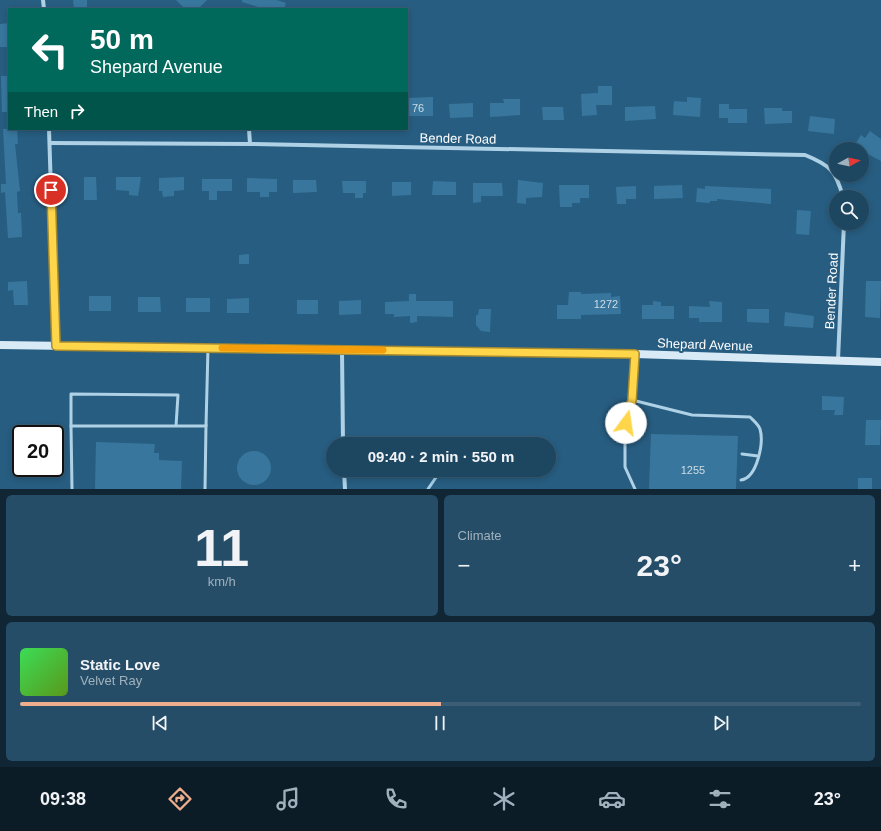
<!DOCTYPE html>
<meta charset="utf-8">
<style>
:root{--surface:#1d4661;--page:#254d67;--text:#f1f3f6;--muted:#a0b1bd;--line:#3b5e76;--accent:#eead8d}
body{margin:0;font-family:Helvetica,sans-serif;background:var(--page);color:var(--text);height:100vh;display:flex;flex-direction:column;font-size:15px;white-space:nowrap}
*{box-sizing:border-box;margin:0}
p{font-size:13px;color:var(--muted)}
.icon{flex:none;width:22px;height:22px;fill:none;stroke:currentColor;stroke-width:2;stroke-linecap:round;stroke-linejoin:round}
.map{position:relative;height:489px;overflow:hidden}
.details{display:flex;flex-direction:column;gap:6px;padding:6px;background:#102635;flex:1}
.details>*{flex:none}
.guide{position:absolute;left:8px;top:8px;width:400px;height:122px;border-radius:0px;box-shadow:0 2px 6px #0003,0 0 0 1px var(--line);background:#00695c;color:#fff;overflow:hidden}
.needle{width:26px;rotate:82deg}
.tools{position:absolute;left:829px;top:142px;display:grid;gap:8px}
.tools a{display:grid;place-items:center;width:40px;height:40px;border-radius:50%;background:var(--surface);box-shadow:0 2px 6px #0003,0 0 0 1px var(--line);font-size:20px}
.speed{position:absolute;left:12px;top:425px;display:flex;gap:8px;font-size:20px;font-weight:700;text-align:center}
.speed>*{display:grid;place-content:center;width:52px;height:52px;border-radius:50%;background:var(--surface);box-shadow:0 2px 6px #0003,0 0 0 1px var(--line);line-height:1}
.speed .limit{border:2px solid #111;border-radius:6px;background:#fff;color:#111}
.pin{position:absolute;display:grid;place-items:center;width:34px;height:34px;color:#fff;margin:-17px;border:2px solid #fff;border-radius:50%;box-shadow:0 1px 4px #0007}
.me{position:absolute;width:44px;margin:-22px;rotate:14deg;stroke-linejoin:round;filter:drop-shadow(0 0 3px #0008)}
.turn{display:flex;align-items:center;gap:14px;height:84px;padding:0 16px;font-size:18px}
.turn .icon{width:52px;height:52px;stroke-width:2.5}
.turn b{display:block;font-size:28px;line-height:34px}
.then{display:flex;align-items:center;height:38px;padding:0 16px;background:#0003;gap:8px;font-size:15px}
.big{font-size:30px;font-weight:600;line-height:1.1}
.details .tile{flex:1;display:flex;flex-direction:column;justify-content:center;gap:6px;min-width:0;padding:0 14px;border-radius:6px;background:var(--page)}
.details .dial{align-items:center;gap:0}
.dial b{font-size:52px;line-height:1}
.song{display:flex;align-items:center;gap:12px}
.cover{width:48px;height:48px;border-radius:6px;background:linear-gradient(135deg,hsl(130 70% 55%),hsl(90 70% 35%))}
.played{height:4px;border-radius:2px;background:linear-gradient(90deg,var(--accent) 50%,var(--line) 50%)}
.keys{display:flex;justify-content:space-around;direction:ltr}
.heat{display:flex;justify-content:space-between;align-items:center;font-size:22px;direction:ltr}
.details .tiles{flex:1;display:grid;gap:6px;grid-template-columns:1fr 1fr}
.tile:last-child{grid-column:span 2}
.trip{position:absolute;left:326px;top:437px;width:230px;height:40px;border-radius:20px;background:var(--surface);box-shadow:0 2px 6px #0003,0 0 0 1px var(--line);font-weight:600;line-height:40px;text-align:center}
.tabs{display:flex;height:64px;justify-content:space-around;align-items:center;background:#0c1c27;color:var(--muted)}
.tabs .icon{width:28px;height:28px}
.tabs .selected{color:var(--accent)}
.tabs b{font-size:18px;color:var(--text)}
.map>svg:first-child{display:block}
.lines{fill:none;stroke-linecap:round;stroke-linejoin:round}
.stream{stroke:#a3cee6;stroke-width:3}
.building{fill:#38769d}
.lane{stroke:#afd1e6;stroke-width:3}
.street{stroke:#afd1e6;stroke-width:4}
.secondary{stroke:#d8eaf6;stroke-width:8}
.route-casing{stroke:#a68a30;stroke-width:10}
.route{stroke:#ffd54a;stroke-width:7}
.slow{stroke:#f59e0b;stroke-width:7}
.labels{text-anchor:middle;stroke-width:4;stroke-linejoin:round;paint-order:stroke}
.number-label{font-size:11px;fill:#cddde6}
.street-label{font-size:13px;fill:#fff;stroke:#275d81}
</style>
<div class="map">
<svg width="881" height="489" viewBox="0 0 881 489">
<rect width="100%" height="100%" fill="#275d81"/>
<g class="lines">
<polyline class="stream" points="428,489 441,470"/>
</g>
<g class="building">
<polygon points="73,0 87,0 87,9 74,9"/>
<polygon points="176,0 207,0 198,9 185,9"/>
<polygon points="242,0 277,0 286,3 284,9 265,9 242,2"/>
<polygon points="9,23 9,47 0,47 0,24"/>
<polygon points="1,76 9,76 9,112 2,112"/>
<polygon points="598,86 612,86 612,105 596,105 597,115 582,116 581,94 598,93"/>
<polygon points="433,97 433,116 407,116 407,98"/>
<polygon points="687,97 701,98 700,117 673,115 674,101 687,102"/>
<polygon points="503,99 520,99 520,115 490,117 490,103 504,103"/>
<polygon points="473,103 473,117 450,118 449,104"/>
<polygon points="719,104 729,104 729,109 747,109 747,123 728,123 728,118 719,118"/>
<polygon points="655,106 656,119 625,121 625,107"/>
<polygon points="542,107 563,107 564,120 543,120"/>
<polygon points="764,108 782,108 782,111 792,111 792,123 765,124"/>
<polygon points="810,116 835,119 834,134 808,131"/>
<polygon points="3,129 17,129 18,144 15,144 20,191 17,192 18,213 21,213 22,237 8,238 5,192 1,193 1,184 6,184"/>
<polygon points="870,131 881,139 881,161 862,151 862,149 854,146 861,135 865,138"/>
<polygon points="84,177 96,177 97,200 84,200"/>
<polygon points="116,177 141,177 138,196 129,195 129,191 116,190"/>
<polygon points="184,177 184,190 174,191 174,196 163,197 162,191 159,191 159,178"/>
<polygon points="247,178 277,179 277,192 269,192 269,197 260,197 260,192 247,192"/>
<polygon points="202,179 232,179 232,191 217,191 217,200 209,200 209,191 202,191"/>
<polygon points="293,180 316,180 317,192 293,193"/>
<polygon points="518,180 543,183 542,197 526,198 526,204 517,203"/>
<polygon points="342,181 366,181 366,193 363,193 363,198 355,198 355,193 343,193"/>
<polygon points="433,181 456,182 456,195 432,195"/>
<polygon points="392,182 411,182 411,195 392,196"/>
<polygon points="473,183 502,183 503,196 481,196 481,202 473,203"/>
<polygon points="559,185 589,185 589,198 580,198 580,203 572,203 572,207 560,207"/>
<polygon points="682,185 683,198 654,199 654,186"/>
<polygon points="636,186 636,199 626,199 626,204 617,204 616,187"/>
<polygon points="705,186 771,189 771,204 717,199 717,201 710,201 710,203 696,202 697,188 705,189"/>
<polygon points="797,210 811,211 809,235 796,234"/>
<polygon points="249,254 249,264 239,264 239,255"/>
<polygon points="27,281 28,305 14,305 13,290 8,291 8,282"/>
<polygon points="866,281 881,281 880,318 865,317"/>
<polygon points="569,292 581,292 581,294 611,293 611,297 620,296 621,314 581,315 581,319 557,319 557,305 568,305"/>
<polygon points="409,294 416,294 416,301 453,301 453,317 417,316 417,322 410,323 410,316 394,317 394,314 385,314 385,302 409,301"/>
<rect x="89" y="296" width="22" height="15"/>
<polygon points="138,297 160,297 161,312 138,312"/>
<rect x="186" y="298" width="24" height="14"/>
<polygon points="249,298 249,313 227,313 227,299"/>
<rect x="297" y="300" width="21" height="14"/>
<polygon points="361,300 361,314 339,315 339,301"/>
<polygon points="653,301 661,302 661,306 674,306 674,319 642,319 642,305 653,305"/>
<polygon points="709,301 722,302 722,322 699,322 699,318 689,318 689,306 710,307"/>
<polygon points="479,309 491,309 490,332 481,331 476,325 476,315 478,315"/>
<polygon points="747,309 769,309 769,323 747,322"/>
<polygon points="785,312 814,316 813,328 784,326"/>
<polygon points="822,396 844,397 843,415 834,415 835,410 822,410"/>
<polygon points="866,420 881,420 880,445 865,445"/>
<polygon points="651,434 738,436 736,489 649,489"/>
<polygon points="96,442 155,444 154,453 159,453 159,460 182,461 181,489 95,489"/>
<circle cx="254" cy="468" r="17"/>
<rect x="858" y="478" width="14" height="11"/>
</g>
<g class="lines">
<g class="lane">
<polyline points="635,356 632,400 628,414 625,433 625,467 635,489"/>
<path d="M632,400L692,415L750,417C754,421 758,424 760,429C764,443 757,478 741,480"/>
<polyline points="71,426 72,489"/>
<polyline points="176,426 178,395 71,394 71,426 206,426 208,348"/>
<polyline points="742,454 758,456"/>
<polyline points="205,489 206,425"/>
</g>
<g class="street">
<polyline points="43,0 44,9"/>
<polyline points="49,129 56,346"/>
<polyline points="249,129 250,144"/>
<path d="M50,143L250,144L805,155C830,165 836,171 843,197"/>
<polyline points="342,350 343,444"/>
<polyline points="838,360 844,223"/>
<polyline points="344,470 345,489"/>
</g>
<polyline class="secondary" points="0,345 635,354 881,362"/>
</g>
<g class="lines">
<defs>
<polyline id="route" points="51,190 56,346 635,354 632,400 626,423"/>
</defs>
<use href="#route" class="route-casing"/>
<use href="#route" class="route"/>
<polyline class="slow" points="222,348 383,350"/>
</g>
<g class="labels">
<g class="number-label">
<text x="418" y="112">76</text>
<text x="606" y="308">1272</text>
<text x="693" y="474">1255</text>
</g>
<g class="street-label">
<text transform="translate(458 138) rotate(1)" y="5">Bender Road</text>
<text transform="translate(831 291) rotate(-87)" y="5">Bender Road</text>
<text transform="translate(705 344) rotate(2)" y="5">Shepard Avenue</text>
</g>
</g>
</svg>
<div class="tools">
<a><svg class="needle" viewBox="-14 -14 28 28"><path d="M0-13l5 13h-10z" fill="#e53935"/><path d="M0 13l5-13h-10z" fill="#a0b1bd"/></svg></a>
<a><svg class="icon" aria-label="search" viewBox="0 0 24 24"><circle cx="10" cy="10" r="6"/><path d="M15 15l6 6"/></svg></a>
</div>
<div class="speed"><div class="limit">20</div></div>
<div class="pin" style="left:51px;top:190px;background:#d93025"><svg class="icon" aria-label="arrive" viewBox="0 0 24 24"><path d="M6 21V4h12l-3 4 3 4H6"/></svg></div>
<svg class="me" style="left:626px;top:423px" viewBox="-20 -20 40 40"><circle r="19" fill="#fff"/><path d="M0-13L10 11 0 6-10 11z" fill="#ffd54a"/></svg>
<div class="trip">09:40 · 2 min · 550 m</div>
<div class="guide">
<div class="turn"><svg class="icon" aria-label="left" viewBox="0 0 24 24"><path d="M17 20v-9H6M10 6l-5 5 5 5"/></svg><div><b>50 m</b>Shepard Avenue</div></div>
<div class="then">Then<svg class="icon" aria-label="right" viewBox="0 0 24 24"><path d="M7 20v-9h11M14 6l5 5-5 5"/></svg></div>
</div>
</div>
<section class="details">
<div class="tiles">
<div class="tile dial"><b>11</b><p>km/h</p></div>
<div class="tile"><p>Climate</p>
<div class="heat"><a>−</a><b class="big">23°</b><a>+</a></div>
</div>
<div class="tile">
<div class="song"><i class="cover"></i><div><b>Static Love</b><p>Velvet Ray</p></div></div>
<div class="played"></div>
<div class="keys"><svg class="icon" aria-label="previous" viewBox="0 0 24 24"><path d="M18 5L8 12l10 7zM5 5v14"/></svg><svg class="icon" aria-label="pause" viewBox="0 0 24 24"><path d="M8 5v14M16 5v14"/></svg><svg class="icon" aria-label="next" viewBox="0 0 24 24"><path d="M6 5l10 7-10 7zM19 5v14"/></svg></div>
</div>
</div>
</section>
<nav class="tabs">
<b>09:38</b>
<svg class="icon selected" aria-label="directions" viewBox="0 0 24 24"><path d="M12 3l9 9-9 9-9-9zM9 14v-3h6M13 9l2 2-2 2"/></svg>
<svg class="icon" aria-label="music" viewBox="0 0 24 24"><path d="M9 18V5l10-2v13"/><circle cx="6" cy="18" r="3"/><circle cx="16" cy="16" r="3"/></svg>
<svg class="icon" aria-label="phone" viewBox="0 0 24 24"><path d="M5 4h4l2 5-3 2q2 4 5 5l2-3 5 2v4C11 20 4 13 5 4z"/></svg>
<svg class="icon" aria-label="climate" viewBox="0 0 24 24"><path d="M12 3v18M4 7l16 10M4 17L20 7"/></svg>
<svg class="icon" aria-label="car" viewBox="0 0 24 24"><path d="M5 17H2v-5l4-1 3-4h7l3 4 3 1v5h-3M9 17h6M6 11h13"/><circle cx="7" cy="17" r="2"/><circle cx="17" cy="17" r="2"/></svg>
<svg class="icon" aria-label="filters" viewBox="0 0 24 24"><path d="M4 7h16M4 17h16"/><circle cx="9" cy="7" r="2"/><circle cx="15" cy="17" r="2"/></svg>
<b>23°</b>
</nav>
